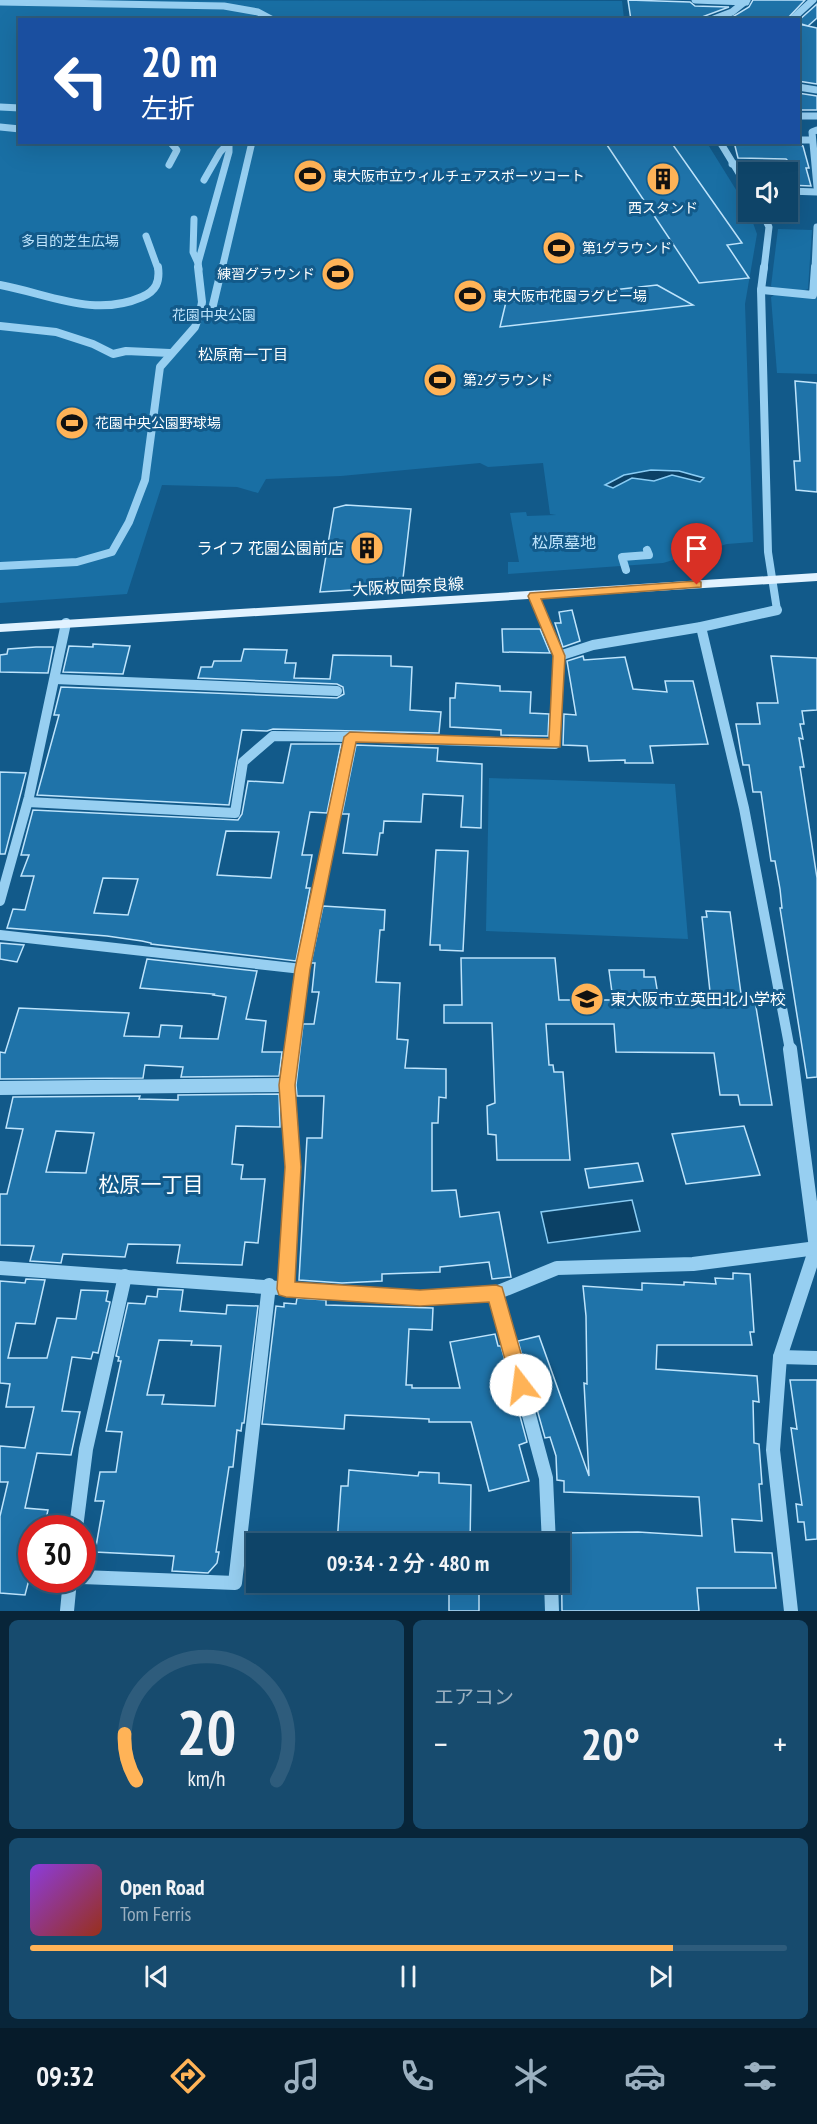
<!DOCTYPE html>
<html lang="ja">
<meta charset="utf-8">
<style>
:root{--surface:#0e4468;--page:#174b6e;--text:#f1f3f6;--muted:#9bb0c0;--line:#2e5c7c;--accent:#ffb357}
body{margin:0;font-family:"PT Sans Narrow","Noto Sans JP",sans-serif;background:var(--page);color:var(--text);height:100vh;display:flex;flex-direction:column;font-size:22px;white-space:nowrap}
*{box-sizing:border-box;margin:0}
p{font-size:20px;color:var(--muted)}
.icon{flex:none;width:33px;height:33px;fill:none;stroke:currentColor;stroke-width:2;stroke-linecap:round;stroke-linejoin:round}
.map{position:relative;height:1611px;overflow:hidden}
.panel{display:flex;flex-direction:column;gap:9px;padding:9px;background:#082539;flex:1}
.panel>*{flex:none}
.guide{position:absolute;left:18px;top:18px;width:782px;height:126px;border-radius:0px;box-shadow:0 6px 24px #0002,0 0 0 2px var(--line);background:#1a4fa0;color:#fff;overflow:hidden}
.fabs{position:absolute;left:738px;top:162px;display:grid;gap:12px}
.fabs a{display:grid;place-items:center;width:60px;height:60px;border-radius:0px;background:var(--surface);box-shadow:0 6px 24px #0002,0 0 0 2px var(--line);font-size:30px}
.speed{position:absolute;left:18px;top:1515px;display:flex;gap:12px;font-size:30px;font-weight:700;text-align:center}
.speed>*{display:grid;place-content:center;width:78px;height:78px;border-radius:50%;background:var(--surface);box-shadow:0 6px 24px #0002,0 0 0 2px var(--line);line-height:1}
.speed .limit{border:9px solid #d22;background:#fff;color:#111}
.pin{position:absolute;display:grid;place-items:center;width:51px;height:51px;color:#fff;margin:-62px -26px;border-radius:50% 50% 50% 0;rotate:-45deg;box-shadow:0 0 6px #0007}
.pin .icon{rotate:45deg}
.me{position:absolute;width:66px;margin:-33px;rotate:345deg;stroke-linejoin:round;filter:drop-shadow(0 0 4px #0008)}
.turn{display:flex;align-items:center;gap:21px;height:126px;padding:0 24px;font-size:27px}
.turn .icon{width:78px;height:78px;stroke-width:2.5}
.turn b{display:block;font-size:42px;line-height:51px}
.big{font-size:45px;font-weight:600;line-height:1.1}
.panel .widget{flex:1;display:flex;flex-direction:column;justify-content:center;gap:9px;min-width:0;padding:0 21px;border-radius:9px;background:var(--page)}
.panel .dial{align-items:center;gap:0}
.dial svg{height:156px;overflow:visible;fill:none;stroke:var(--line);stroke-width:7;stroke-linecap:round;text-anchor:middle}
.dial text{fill:var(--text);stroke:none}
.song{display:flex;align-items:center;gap:18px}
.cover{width:72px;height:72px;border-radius:9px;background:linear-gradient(135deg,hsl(270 70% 55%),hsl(10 70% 35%))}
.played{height:6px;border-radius:3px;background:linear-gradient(90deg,var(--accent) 85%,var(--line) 85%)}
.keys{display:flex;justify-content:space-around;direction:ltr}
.heat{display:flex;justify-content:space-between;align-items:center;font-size:33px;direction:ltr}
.panel .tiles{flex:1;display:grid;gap:9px;grid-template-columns:1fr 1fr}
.widget:last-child{grid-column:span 2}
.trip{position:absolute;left:246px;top:1533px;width:324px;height:60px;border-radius:0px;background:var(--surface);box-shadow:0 6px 24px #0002,0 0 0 2px var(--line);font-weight:600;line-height:60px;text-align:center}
.tabs{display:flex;height:96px;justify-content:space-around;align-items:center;background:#061b2a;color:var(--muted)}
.tabs .icon{width:42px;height:42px}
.tabs .active{color:var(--accent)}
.tabs b{font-size:27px;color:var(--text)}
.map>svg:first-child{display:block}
.green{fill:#196fa4}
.water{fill:#0b4166;stroke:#89ccf4;stroke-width:1.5}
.building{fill:#1f73a9;stroke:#bee4fc;stroke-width:1.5;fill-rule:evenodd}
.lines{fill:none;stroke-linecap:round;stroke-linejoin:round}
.minor-far3{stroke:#97cff1;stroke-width:7}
.minor-far2{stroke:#97cff1;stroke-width:8}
.minor-far1{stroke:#97cff1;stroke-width:10}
.minor{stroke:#97cff1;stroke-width:14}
.major{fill:#e1f2ff;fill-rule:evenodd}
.route{fill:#ffb357;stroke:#a67439;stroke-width:1.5}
.labels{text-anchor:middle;stroke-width:6;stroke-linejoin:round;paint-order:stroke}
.far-poi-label{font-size:14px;fill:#fff;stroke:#125a8a;text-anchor:start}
.far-park-label{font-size:14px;fill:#bee4fc;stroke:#125a8a}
.far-neighbourhood-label{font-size:15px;fill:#fff;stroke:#125a8a}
.park-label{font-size:16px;fill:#bee4fc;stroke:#125a8a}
.poi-label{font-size:16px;fill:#fff;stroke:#125a8a;text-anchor:end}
.street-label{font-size:16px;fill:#fff;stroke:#125a8a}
.near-neighbourhood-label{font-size:21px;fill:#fff;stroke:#125a8a}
</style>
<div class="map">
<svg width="817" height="1611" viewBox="0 0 817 1611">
<rect width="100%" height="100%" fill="#125a8a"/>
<g class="green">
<polygon points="0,0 622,1 624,19 20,20 20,142 707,143 748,209 757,234 745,304 753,542 727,544 663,563 508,574 508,562 519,562 510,513 526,512 527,516 556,515 550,514 543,463 488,467 480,463 341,476 266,479 258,493 237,487 162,485 127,594 0,603"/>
<polygon points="778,229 812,230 808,289 802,291 774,289 771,286"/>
<polygon points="776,294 817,298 817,374 777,373 771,297"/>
<polygon points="489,778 675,784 688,939 486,931"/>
</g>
<g class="water">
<polygon points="651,470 679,471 704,478 700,482 672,475 654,481 632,478 613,488 605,485 624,475"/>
<polygon points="632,1200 640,1231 548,1243 541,1212"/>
</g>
<g class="building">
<polygon points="628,0 690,2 695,6 729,7 694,20 631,20"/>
<polygon points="753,0 805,0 786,20 729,19 749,7"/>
<polygon points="817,4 817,18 808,26 817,28 817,84 798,81 798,24 808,26 798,23 798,21"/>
<polygon points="798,93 817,96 817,110 798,110"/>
<polygon points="632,142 671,142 742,243 727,245 749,278 699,283 607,145"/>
<polygon points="734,142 793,142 803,146 809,168 806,168 811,186 788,185 788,172 747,172 746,170 786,171 792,165 786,159 738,158"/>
<polygon points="657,285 693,305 500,327 506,302"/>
<polygon points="795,381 817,383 817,492 796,490 794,461 800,461"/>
<polygon points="346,505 411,509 402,587 320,592 334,508"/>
<polygon points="572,610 580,641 563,647 555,623 561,623 559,612"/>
<polygon points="502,629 540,629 550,653 503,652"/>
<polygon points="93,644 130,646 123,674 63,672 69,646 93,647"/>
<polygon points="36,647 53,647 48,673 0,672 0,655 7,654 8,649"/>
<polygon points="244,649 287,650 285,663 296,663 294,678 330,679 333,655 391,656 391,666 412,667 410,710 441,712 439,733 273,729 267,731 242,730 229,805 37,795 59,715 54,715 61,687 337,698 344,694 343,687 337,684 198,678 201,667 212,667 214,661 241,661"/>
<polygon points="583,656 584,660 625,657 633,689 667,692 665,681 693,681 708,744 650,746 653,763 625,763 625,760 589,761 587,746 563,745 564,714 576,715 567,661"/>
<polygon points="771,656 817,658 817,710 802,711 804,724 800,724 803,739 799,738 804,767 800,767 817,878 817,1077 807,1078 780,908 782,908 780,889 775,861 771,861 761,792 753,792 749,765 743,765 736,724 760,724 757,703 778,703"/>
<polygon points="456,683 500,686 500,691 531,692 530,713 549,714 548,736 501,735 501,730 450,727 450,698 455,698"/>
<path d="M291,744H341L327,813L310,812L302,855H312L306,888H310L296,961L151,944V943L142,941L107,936L7,928L13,909L25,910L34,876H21L29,855H21L33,810L238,820L242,814L248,781L283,783ZM226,831L279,832L271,878L217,875ZM103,878L138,879L128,915L94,913Z"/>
<polygon points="356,745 438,748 437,761 482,764 481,828 461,827 463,796 423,794 421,822 384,821 383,833 380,833 377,855 343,853 349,814 342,814"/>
<polygon points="0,772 26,773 5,854 0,854"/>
<polygon points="436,850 468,851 463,951 440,950 440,945 430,945"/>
<polygon points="323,906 385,910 384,930 380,930 376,982 400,983 397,1039 408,1040 405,1068 446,1069 446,1098 439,1097 438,1123 432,1123 432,1191 456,1190 460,1217 499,1212 511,1277 492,1279 489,1262 440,1267 440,1272 382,1274 382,1281 342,1283 299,1280 307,1138 322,1138 324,1096 297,1096 296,1085 303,1024 314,1024 319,992 312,992 315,963 311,963"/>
<polygon points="706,911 730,912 742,1001 755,1001 772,1105 740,1105 738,1095 720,1095 714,1053 616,1052 614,1024 546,1024 549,1065 553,1065 554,1072 563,1072 570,1160 497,1160 496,1135 488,1134 487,1106 495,1103 492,1023 444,1023 444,1005 462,1005 461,958 555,958 559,1000 613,1000 609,970 644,970 644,977 655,977 659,1001 711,1001 702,917 707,917"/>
<polygon points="0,943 24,945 17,962 0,959"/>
<polygon points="147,959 257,971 246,1019 266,1021 262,1052 282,1052 279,1076 181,1077 183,1067 145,1065 143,1078 0,1079 0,1052 5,1053 19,1008 129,1013 124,1036 159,1037 161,1025 182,1026 180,1038 218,1039 226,997 213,995 214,994 140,988"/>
<path d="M279,1094L280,1127L236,1126L232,1164L243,1165L241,1179H265L258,1243L245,1242L242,1265L177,1263L180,1245L128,1244L125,1257L63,1254L61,1263L30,1261L34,1246L0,1245V1194H7L23,1129L6,1128L13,1097L140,1096L139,1099L178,1100V1095ZM56,1131L94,1133L86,1173L46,1172Z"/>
<polygon points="744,1126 760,1175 686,1184 672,1134"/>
<polygon points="638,1163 643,1181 589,1188 585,1169"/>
<polygon points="733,1273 750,1274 754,1332 750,1332 752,1345 657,1345 656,1369 757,1376 759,1402 753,1401 754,1443 759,1444 762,1484 759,1484 762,1521 732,1519 735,1552 772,1553 776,1588 697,1588 699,1611 562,1611 561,1533 638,1532 702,1536 699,1497 564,1492 564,1481 557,1480 556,1456 550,1437 545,1438 518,1341 539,1336 589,1476 584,1383 587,1384 586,1316 583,1286 642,1290 642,1283 684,1285 684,1282 716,1284 715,1278 733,1279"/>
<polygon points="26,1279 45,1280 35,1324 16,1323 8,1358 47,1358 57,1318 76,1319 81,1290 108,1291 106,1301 110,1302 98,1353 93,1352 91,1359 72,1357 62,1411 80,1412 71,1455 37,1453 25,1508 48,1510 44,1528 32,1528 32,1568 25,1595 0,1593 0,1516 8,1482 0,1482 0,1446 25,1448 34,1407 6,1407 10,1384 0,1383 0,1281 25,1283"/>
<path d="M158,1289L183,1290L180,1311L226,1314L227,1305L258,1306L244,1423H242L241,1431L237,1430L233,1467H229L216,1552H219L217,1563L208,1573L172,1571L174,1556L95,1552L104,1501H95L100,1472H116L122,1432L106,1431L121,1361H118L119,1357L116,1356L128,1303L145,1304L147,1296L157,1297ZM159,1340L192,1341L191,1345L221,1346L215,1406L162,1404L164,1395H147Z"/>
<polygon points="297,1298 326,1300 326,1305 433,1308 432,1330 409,1329 406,1385 412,1385 412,1388 460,1388 450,1342 495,1334 498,1346 501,1346 527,1442 519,1445 529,1481 489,1491 471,1422 429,1422 429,1419 345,1415 344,1429 262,1424 276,1306 284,1307 284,1303 296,1304"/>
<polygon points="790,1380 817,1380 817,1539 806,1540 804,1522 798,1522 796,1504 802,1505 791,1428 797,1429"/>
<polygon points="349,1470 418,1476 419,1472 439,1473 439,1483 471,1485 470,1544 337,1544 341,1486 348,1486"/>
<polygon points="449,1589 479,1591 479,1611 449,1611"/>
</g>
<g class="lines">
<g class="minor-far3">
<polyline points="695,0 746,2"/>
<polyline points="0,2 224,6 258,12 273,20"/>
<polyline points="711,20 732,12 747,0"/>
<polyline points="791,20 813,0"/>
<polyline points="798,87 817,90"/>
<polyline points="0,107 20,108"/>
<polyline points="798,116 817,116"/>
<polyline points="0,127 20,129"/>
<polyline points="817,130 812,132 817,187"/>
<polyline points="798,140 812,140"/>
<polyline points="720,142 748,188"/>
<polyline points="732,164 786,165"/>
<polyline points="169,165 177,150 170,142"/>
<polyline points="204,180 220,152 229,143"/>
<polyline points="788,191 817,192"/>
<polyline points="762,212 769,227 764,269"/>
<polyline points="194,219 193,252 198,263"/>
<polyline points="146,236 158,269"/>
<polyline points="199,269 198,263 229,152 229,142"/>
<polyline points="222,269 252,142"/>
<polyline points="815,269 817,227"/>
</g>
<g class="minor-far2">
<polyline points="764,267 761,290 768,552 777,610 770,612"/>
<path d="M0,285C49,294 94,318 142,297C156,291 160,282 158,267"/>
<polyline points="761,290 813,295 815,267"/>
<polyline points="213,305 222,267"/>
<polyline points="0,326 56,332 93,344 113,354 126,351 170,353"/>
<polyline points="0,566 77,562 112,552 129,522 145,480 160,367 195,327 200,313 202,302 198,267"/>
<polyline points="626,570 622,557 649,555 647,550"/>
<polyline points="534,595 541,612"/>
</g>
<g class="minor-far1">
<polyline points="540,610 559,656"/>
<polyline points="701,627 744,808 790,1050"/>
<polyline points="55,679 337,691"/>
<polyline points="28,802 235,813 243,762 273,736 350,737"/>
<polyline points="0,901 29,797 66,623"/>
<polyline points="0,935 302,969"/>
<polyline points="291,1050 302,969 350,737 555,744 559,656 593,645 701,627 777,610"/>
</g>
<g class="minor">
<polyline points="790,1049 816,1248 780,1357 773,1450 791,1611"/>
<polyline points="0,1088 287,1085"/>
<polyline points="0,1268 420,1298 496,1293 557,1268 693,1264 817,1248"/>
<polyline points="286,1289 293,1167 287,1085 292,1049"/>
<polyline points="496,1293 546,1478 549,1544"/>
<polyline points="780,1357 817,1358"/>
<polyline points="76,1528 86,1449 125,1276"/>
<polyline points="82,1577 235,1583 269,1285"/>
<polyline points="551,1582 552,1611"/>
<polyline points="67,1611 70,1580"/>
</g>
<polygon class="major" points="817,573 817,581 0,632 0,624"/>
</g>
<polygon class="route" points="697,581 701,582 701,587 541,599 565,656 560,747 356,742 310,969 295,1085 301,1167 295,1282 420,1290 496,1285 502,1287 530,1385 527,1392 521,1394 515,1392 512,1385 489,1302 420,1306 286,1297 279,1295 277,1289 285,1167 279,1085 295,969 344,737 350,732 549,739 553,656 528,596 530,593"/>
<defs>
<symbol id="stadium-disc" viewBox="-11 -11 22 22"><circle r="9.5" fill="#ffb357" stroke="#125a8a"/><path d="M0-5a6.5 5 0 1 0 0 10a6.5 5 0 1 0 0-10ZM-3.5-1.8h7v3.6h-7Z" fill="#111"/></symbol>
<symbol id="building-disc" viewBox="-11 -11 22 22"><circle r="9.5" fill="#ffb357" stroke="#125a8a"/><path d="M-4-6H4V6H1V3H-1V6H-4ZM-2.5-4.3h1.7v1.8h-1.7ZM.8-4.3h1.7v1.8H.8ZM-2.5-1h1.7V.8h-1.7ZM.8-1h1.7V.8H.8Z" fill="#111"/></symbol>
<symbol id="school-disc" viewBox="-11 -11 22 22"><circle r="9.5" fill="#ffb357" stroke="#125a8a"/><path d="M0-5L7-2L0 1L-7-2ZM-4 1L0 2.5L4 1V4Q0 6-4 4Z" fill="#111"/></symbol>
</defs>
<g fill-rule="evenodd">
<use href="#stadium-disc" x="291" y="157" width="38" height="38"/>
<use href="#building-disc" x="644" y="160" width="38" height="38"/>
<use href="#stadium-disc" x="540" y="229" width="38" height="38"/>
<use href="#stadium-disc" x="319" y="255" width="38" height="38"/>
<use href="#stadium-disc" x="451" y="277" width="38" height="38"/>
<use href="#stadium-disc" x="421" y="361" width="38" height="38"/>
<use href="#stadium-disc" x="53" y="404" width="38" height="38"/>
<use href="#building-disc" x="348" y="529" width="38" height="38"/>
<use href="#school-disc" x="568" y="980" width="38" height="38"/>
</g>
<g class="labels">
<g class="far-poi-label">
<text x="333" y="181">東大阪市立ウィルチェアスポーツコート</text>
<text x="663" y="213" text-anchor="middle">西スタンド</text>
<text x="582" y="253">第1グラウンド</text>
<text x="315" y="279" text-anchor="end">練習グラウンド</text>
<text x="493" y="301">東大阪市花園ラグビー場</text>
<text x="463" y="385">第2グラウンド</text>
<text x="95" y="428">花園中央公園野球場</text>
</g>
<g class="far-park-label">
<text x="70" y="246">多目的芝生広場</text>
<text x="214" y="320">花園中央公園</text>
</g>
<g class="far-neighbourhood-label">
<text x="243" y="360">松原南一丁目</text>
</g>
<g class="park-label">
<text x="564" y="548">松原墓地</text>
</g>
<g class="poi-label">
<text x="344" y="554">ライフ 花園公園前店</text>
<text x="610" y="1005" text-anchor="start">東大阪市立英田北小学校</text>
</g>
<g class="street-label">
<text transform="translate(408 586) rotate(-3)" y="6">大阪枚岡奈良線</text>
</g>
<g class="near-neighbourhood-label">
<text x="151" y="1192">松原一丁目</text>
</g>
</g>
</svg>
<div class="fabs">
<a><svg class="icon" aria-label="sound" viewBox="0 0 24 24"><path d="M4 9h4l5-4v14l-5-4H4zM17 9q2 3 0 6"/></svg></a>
</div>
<div class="speed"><div class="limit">30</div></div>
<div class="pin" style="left:697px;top:585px;background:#d93025"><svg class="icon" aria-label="arrive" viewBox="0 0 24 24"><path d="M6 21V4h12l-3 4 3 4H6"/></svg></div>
<svg class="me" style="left:521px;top:1385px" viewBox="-20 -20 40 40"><circle r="19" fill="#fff"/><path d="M0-13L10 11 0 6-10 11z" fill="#ffb357"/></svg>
<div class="trip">09:34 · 2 分 · 480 m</div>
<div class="guide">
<div class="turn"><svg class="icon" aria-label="left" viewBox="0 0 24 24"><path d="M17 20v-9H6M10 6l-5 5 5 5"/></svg><div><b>20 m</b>左折</div></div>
</div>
</div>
<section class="panel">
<div class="tiles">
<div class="widget dial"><svg viewBox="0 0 100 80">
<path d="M14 69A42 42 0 1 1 86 69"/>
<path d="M14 69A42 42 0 0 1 8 45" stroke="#ffb357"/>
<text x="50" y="56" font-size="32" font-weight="700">20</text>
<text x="50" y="72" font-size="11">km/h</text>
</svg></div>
<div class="widget"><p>エアコン</p>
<div class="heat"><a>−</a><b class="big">20°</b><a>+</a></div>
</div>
<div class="widget">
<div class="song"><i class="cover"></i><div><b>Open Road</b><p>Tom Ferris</p></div></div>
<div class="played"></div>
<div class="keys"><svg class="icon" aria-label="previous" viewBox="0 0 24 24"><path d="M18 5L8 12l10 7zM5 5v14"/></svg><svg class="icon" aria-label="pause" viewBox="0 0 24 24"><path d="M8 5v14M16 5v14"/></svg><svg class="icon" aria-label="next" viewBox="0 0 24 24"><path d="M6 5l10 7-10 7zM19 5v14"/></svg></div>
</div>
</div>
</section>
<nav class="tabs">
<b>09:32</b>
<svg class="icon active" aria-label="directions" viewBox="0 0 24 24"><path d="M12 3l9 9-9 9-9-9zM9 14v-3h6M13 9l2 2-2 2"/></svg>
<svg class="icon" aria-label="music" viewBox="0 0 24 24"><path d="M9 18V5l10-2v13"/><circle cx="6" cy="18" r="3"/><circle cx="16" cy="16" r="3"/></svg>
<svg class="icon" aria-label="phone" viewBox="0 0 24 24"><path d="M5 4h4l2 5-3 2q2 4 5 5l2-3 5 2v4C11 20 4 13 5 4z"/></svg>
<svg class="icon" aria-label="climate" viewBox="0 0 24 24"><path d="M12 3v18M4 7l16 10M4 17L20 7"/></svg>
<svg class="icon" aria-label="car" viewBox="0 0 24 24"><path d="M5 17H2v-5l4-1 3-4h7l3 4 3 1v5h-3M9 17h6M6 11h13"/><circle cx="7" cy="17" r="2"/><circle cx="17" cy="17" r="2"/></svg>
<svg class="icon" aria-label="filters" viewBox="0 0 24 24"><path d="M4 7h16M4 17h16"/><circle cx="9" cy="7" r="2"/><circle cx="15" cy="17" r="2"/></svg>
</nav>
